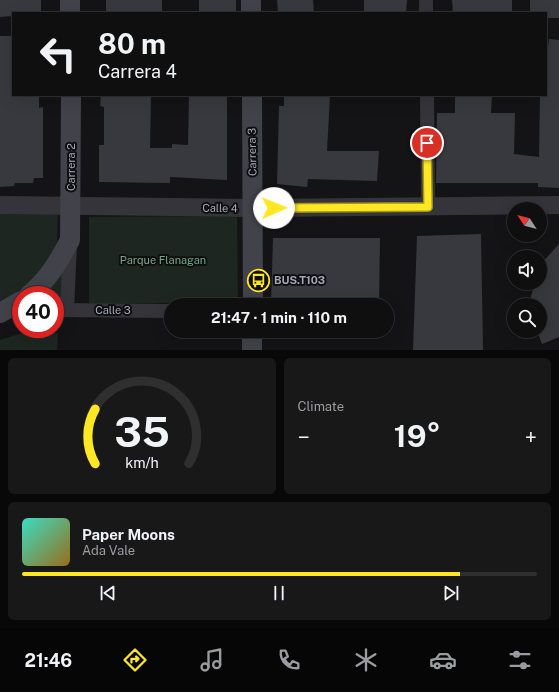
<!DOCTYPE html>
<meta charset="utf-8">
<style>
:root{--surface:#0f0f10;--page:#181819;--text:#f1f3f6;--muted:#9b9c9f;--line:#2f2f30;--accent:#ffe823}
body{margin:0;font-family:"Public Sans",sans-serif;background:var(--page);color:var(--text);height:100vh;display:flex;flex-direction:column;font-size:15px;white-space:nowrap}
*{box-sizing:border-box;margin:0}
p{font-size:13px;color:var(--muted)}
.icon{flex:none;width:22px;height:22px;fill:none;stroke:currentColor;stroke-width:2;stroke-linecap:round;stroke-linejoin:round}
.map{position:relative;height:350px;overflow:hidden}
.panel{display:flex;flex-direction:column;gap:8px;padding:8px;background:#080809;flex:1}
.panel>*{flex:none}
.guide{position:absolute;left:12px;top:12px;width:535px;height:84px;border-radius:0px;box-shadow:0 4px 16px #0002,0 0 0 1px var(--line);background:#0f0f10;color:var(--text);overflow:hidden}
.needle{width:26px;rotate:306deg}
.tools{position:absolute;left:507px;top:202px;display:grid;gap:8px}
.tools a{display:grid;place-items:center;width:40px;height:40px;border-radius:50%;background:var(--surface);box-shadow:0 4px 16px #0002,0 0 0 1px var(--line);font-size:20px}
.speed{position:absolute;left:12px;top:286px;display:flex;gap:8px;font-size:20px;font-weight:700;text-align:center}
.speed>*{display:grid;place-content:center;width:52px;height:52px;border-radius:50%;background:var(--surface);box-shadow:0 4px 16px #0002,0 0 0 1px var(--line);line-height:1}
.speed .limit{border:6px solid #d22;background:#fff;color:#111}
.pin{position:absolute;display:grid;place-items:center;width:34px;height:34px;color:#fff;margin:-17px;border:2px solid #fff;border-radius:50%;box-shadow:0 1px 4px #0007}
.me{position:absolute;width:44px;margin:-22px;rotate:89deg;stroke-linejoin:round;filter:drop-shadow(0 0 3px #0008)}
.turn{display:flex;align-items:center;gap:14px;height:84px;padding:0 20px;font-size:18px}
.turn .icon{width:52px;height:52px;stroke-width:2.5}
.turn b{display:block;font-size:28px;line-height:34px}
.big{font-size:30px;font-weight:700;line-height:1.1}
.panel .tile{flex:1;display:flex;flex-direction:column;justify-content:center;gap:6px;min-width:0;padding:0 14px;border-radius:6px;background:var(--page)}
.panel .dial{align-items:center;gap:0}
.dial svg{height:104px;overflow:visible;fill:none;stroke:var(--line);stroke-width:7;stroke-linecap:round;text-anchor:middle}
.dial text{fill:var(--text);stroke:none}
.song{display:flex;align-items:center;gap:12px}
.cover{width:48px;height:48px;border-radius:6px;background:linear-gradient(135deg,hsl(170 70% 55%),hsl(40 70% 35%))}
.played{height:4px;border-radius:2px;background:linear-gradient(90deg,var(--accent) 85%,var(--line) 85%)}
.keys{display:flex;justify-content:space-around;direction:ltr}
.heat{display:flex;justify-content:space-between;align-items:center;font-size:22px;direction:ltr}
.panel .tiles{flex:1;display:grid;gap:8px;grid-template-columns:1fr 1fr}
.tile:last-child{grid-column:span 2}
.trip{position:absolute;left:164px;top:298px;width:230px;height:40px;border-radius:20px;background:var(--surface);box-shadow:0 4px 16px #0002,0 0 0 1px var(--line);font-weight:700;line-height:40px;text-align:center}
.menu{display:flex;height:64px;justify-content:space-around;align-items:center;background:#060606;color:var(--muted)}
.menu .icon{width:28px;height:28px}
.menu .on{color:var(--accent)}
.menu b{font-size:18px;color:var(--text)}
.map>svg:first-child{display:block}
.green{fill:#1d2620}
.building{fill:#38393e}
.lines{fill:none;stroke-linecap:round;stroke-linejoin:round}
.minor{stroke:#35343b;stroke-width:14}
.tertiary{stroke:#35343b;stroke-width:18}
.secondary{stroke:#42424b;stroke-width:20}
.route-casing{stroke:#a69717;stroke-width:10}
.route{stroke:#ffe823;stroke-width:7}
.labels{text-anchor:middle;stroke-width:4;stroke-linejoin:round;paint-order:stroke}
.street-label{font-size:11px;fill:#a4a6b8;stroke:#0f0f11}
.park-label{font-size:11px;fill:#79a586;stroke:#0f0f11}
.poi-label{font-size:11px;font-weight:bold;fill:#a4a6b8;stroke:#0f0f11;text-anchor:start}
</style>
<div class="map">
<svg width="559" height="350" viewBox="0 0 559 350">
<rect width="100%" height="100%" fill="#141416"/>
<g class="green">
<path d="M0,213L58,214C57,224 58,245 55,254C46,274 19,293 0,301Z"/>
<polygon points="237,216 238,302 89,304 89,217"/>
<polygon points="63,269 62,305 55,305 55,295 44,295"/>
<polygon points="29,331 58,333 57,350 0,350 0,340"/>
</g>
<g class="building">
<polygon points="0,0 41,0 41,13 13,13 13,16 0,17"/>
<rect x="106" y="0" width="56" height="13"/>
<rect x="199" y="0" width="37" height="13"/>
<polygon points="277,0 313,0 314,13 278,13"/>
<polygon points="364,0 407,0 406,13 364,13"/>
<polygon points="452,0 512,0 512,12 453,13"/>
<polygon points="530,0 559,0 559,18 546,18 546,13 530,13"/>
<polygon points="0,36 13,36 13,95 39,95 39,108 43,107 43,178 34,178 33,183 15,183 14,186 0,187"/>
<polygon points="549,39 559,40 559,188 538,187 538,183 436,183 437,113 455,113 455,95 492,95 491,113 515,113 514,154 539,157 540,95 546,95 546,47 548,47"/>
<polygon points="101,95 151,95 150,148 172,148 172,144 188,145 189,95 227,95 227,180 170,177 170,183 99,182 99,145 104,145 104,107 100,106"/>
<polygon points="284,95 330,95 327,151 379,151 377,181 308,179 307,187 277,184 279,106 284,106"/>
<polygon points="481,234 483,350 413,350 417,236"/>
<polygon points="273,238 380,238 379,305 271,305"/>
<polygon points="559,244 559,337 542,344 537,331 540,331 540,305 532,305 531,296 535,283 540,283 540,265"/>
</g>
<g class="lines">
<g class="minor">
<polyline points="426,0 426,13"/>
<polyline points="427,95 428,207"/>
<polyline points="55,310 171,311"/>
<polyline points="67,310 70,244"/>
</g>
<polyline class="tertiary" points="0,205 264,208 559,205"/>
<g class="secondary">
<polyline points="70,0 70,13"/>
<polyline points="251,0 251,13"/>
<polyline points="252,95 253,305"/>
<path d="M29,295C48,280 59,261 70,240L71,95"/>
<polyline points="0,313 21,301"/>
<polyline points="252,350 252,331"/>
</g>
</g>
<g class="lines">
<defs>
<polyline id="route" points="274,208 428,207 427,143"/>
</defs>
<use href="#route" class="route-casing"/>
<use href="#route" class="route"/>
</g>
<defs>
<symbol id="bus-ring" viewBox="-11 -11 22 22"><circle r="9.5" fill="#0f0f11" stroke="#ffe823" stroke-width="1.5"/><path d="M-5-6H5V4H4V6H2V4H-2V6H-4V4H-5ZM-3.5-4V0h7V-4ZM-3.5 1.2v1.5H-2V1.2ZM2 1.2v1.5H3.5V1.2Z" fill="#ffe823"/></symbol>
</defs>
<g fill-rule="evenodd">
<use href="#bus-ring" x="246" y="268" width="25" height="25"/>
</g>
<g class="labels">
<g class="street-label">
<text transform="translate(252 152) rotate(-91)" y="4">Carrera 3</text>
<text transform="translate(71 167) rotate(-90)" y="4">Carrera 2</text>
<text transform="translate(220 208) rotate(1)" y="4">Calle 4</text>
<text x="113" y="314">Calle 3</text>
</g>
<g class="park-label">
<text x="163" y="264">Parque Flanagan</text>
</g>
<g class="poi-label">
<text x="274" y="284">BUS.T103</text>
</g>
</g>
</svg>
<div class="tools">
<a><svg class="needle" viewBox="-14 -14 28 28"><path d="M0-13l5 13h-10z" fill="#e53935"/><path d="M0 13l5-13h-10z" fill="#9b9c9f"/></svg></a>
<a><svg class="icon" aria-label="sound" viewBox="0 0 24 24"><path d="M4 9h4l5-4v14l-5-4H4zM17 9q2 3 0 6"/></svg></a>
<a><svg class="icon" aria-label="search" viewBox="0 0 24 24"><circle cx="10" cy="10" r="6"/><path d="M15 15l6 6"/></svg></a>
</div>
<div class="speed"><div class="limit">40</div></div>
<div class="pin" style="left:427px;top:143px;background:#d93025"><svg class="icon" aria-label="arrive" viewBox="0 0 24 24"><path d="M6 21V4h12l-3 4 3 4H6"/></svg></div>
<svg class="me" style="left:274px;top:208px" viewBox="-20 -20 40 40"><circle r="19" fill="#fff"/><path d="M0-13L10 11 0 6-10 11z" fill="#ffe823"/></svg>
<div class="trip">21:47 · 1 min · 110 m</div>
<div class="guide">
<div class="turn"><svg class="icon" aria-label="left" viewBox="0 0 24 24"><path d="M17 20v-9H6M10 6l-5 5 5 5"/></svg><div><b>80 m</b>Carrera 4</div></div>
</div>
</div>
<section class="panel">
<div class="tiles">
<div class="tile dial"><svg viewBox="0 0 100 80">
<path d="M14 69A42 42 0 1 1 86 69"/>
<path d="M14 69A42 42 0 0 1 14 27" stroke="#ffe823"/>
<text x="50" y="56" font-size="32" font-weight="700">35</text>
<text x="50" y="72" font-size="11">km/h</text>
</svg></div>
<div class="tile"><p>Climate</p>
<div class="heat"><a>−</a><b class="big">19°</b><a>+</a></div>
</div>
<div class="tile">
<div class="song"><i class="cover"></i><div><b>Paper Moons</b><p>Ada Vale</p></div></div>
<div class="played"></div>
<div class="keys"><svg class="icon" aria-label="previous" viewBox="0 0 24 24"><path d="M18 5L8 12l10 7zM5 5v14"/></svg><svg class="icon" aria-label="pause" viewBox="0 0 24 24"><path d="M8 5v14M16 5v14"/></svg><svg class="icon" aria-label="next" viewBox="0 0 24 24"><path d="M6 5l10 7-10 7zM19 5v14"/></svg></div>
</div>
</div>
</section>
<nav class="menu">
<b>21:46</b>
<svg class="icon on" aria-label="directions" viewBox="0 0 24 24"><path d="M12 3l9 9-9 9-9-9zM9 14v-3h6M13 9l2 2-2 2"/></svg>
<svg class="icon" aria-label="music" viewBox="0 0 24 24"><path d="M9 18V5l10-2v13"/><circle cx="6" cy="18" r="3"/><circle cx="16" cy="16" r="3"/></svg>
<svg class="icon" aria-label="phone" viewBox="0 0 24 24"><path d="M5 4h4l2 5-3 2q2 4 5 5l2-3 5 2v4C11 20 4 13 5 4z"/></svg>
<svg class="icon" aria-label="climate" viewBox="0 0 24 24"><path d="M12 3v18M4 7l16 10M4 17L20 7"/></svg>
<svg class="icon" aria-label="car" viewBox="0 0 24 24"><path d="M5 17H2v-5l4-1 3-4h7l3 4 3 1v5h-3M9 17h6M6 11h13"/><circle cx="7" cy="17" r="2"/><circle cx="17" cy="17" r="2"/></svg>
<svg class="icon" aria-label="filters" viewBox="0 0 24 24"><path d="M4 7h16M4 17h16"/><circle cx="9" cy="7" r="2"/><circle cx="15" cy="17" r="2"/></svg>
</nav>
